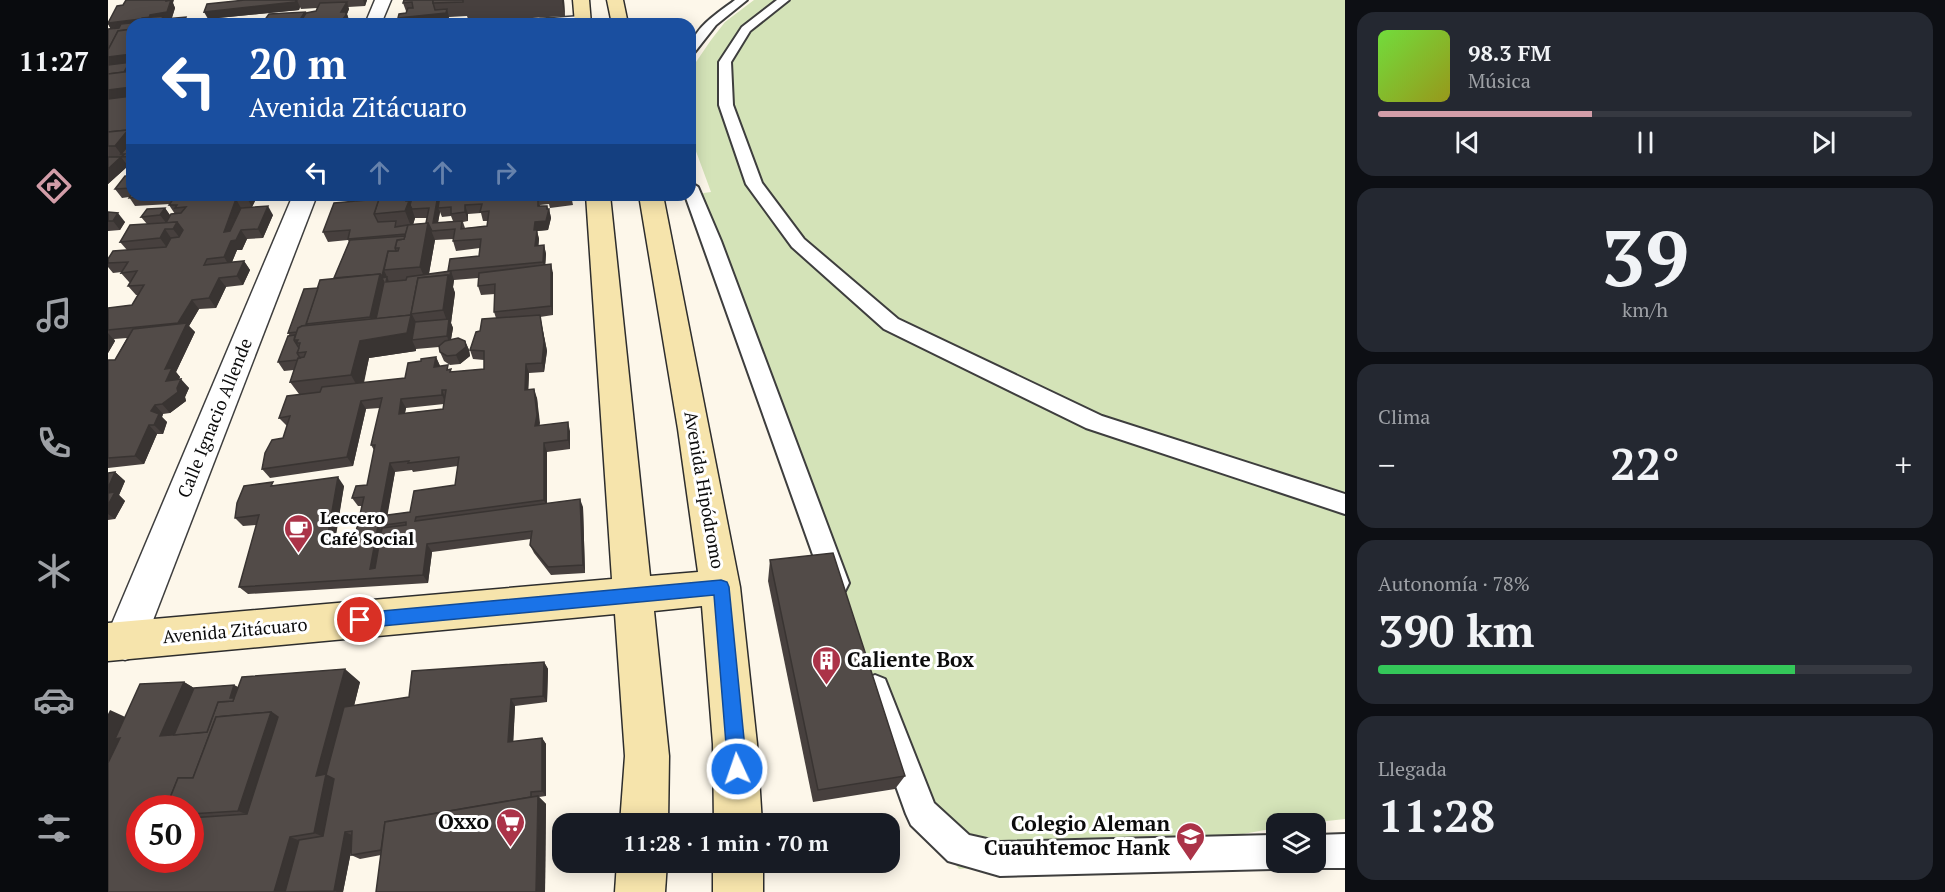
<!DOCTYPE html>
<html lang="es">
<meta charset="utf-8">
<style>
:root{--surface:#171b24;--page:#242831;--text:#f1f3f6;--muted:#9ea1a6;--line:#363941;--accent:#d29da8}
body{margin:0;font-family:"PT Serif",serif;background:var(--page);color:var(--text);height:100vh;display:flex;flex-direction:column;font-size:22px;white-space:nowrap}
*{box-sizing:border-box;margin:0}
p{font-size:20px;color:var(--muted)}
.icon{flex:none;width:33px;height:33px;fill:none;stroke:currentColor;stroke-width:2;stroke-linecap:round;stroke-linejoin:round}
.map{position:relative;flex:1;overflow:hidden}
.panel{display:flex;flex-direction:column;gap:12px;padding:12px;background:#0d0f14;width:600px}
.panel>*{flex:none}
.top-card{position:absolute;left:18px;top:18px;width:570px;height:183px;border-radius:18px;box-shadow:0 3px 15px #0003;background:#1a4fa0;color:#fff;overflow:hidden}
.fabs{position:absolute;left:1158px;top:813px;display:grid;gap:12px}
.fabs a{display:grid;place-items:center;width:60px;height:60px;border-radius:12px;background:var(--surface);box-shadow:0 3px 15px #0003;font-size:30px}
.speed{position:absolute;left:18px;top:795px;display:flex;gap:12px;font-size:30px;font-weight:700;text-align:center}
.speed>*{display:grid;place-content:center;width:78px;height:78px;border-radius:50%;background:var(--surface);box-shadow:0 3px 15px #0003;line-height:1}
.speed .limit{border:9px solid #d22;background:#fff;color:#111}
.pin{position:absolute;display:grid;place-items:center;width:51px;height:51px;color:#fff;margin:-26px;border:3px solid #fff;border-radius:50%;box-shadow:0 2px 6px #0007}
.me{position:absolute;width:66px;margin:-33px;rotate:357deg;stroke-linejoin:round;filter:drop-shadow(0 0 4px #0008)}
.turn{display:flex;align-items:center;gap:21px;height:126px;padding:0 24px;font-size:27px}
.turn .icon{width:78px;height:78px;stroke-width:2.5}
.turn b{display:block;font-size:42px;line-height:51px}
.lanes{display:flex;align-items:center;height:57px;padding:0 24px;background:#0003;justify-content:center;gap:30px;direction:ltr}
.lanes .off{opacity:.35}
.big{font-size:45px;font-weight:700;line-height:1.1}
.panel .card{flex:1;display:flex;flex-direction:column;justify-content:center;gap:9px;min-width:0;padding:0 21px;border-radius:18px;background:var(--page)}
.panel .dial{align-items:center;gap:0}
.dial b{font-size:78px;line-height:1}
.song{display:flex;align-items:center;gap:18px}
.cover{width:72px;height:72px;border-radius:9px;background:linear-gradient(135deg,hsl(100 70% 55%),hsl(60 70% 35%))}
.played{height:6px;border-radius:3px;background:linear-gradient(90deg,var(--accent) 40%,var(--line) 40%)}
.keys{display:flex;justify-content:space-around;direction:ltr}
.heat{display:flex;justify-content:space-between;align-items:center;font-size:33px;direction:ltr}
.charge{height:9px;border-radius:4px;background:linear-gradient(90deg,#34c759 78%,var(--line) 0)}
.trip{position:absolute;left:444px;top:813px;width:348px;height:60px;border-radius:18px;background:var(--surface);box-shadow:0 3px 15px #0003;font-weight:700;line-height:60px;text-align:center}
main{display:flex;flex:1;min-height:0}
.dock{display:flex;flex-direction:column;width:108px;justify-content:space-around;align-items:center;background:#090b0e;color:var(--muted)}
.dock .icon{width:42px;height:42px}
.dock .current{color:var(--accent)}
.dock b{font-size:27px;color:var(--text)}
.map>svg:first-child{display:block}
.green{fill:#d4e3b8}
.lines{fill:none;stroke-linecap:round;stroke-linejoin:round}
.lane-casing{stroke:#3e3e3e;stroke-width:4}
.street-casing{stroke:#3e3e3e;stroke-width:3}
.secondary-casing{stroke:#2d2d2d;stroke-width:3}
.lane{fill:#fff;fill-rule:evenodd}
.street{fill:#fff;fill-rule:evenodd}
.secondary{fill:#f6e4ac;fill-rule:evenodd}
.wall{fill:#47403e;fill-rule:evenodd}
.shaded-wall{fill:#393432}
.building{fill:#524b48;stroke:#393432;stroke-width:1.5;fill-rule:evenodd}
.route{fill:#1a73e8;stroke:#114b97;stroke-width:1.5}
.labels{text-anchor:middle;stroke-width:6;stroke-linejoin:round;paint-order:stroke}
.street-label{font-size:18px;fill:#0b0b0b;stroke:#fff}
.poi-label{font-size:18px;font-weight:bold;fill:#0b0b0b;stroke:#fff;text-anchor:start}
.near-poi-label{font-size:21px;font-weight:bold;fill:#0b0b0b;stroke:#fff;text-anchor:end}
</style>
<main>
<nav class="dock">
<b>11:27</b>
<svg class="icon current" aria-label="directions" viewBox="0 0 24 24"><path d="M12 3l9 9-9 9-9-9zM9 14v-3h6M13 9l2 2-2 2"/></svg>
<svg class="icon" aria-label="music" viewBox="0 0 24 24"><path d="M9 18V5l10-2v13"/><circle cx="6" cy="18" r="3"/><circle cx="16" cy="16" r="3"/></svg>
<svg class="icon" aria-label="phone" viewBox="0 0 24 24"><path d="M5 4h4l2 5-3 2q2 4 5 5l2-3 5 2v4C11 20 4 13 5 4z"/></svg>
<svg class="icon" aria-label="climate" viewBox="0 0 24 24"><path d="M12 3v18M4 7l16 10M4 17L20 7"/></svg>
<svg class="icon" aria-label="car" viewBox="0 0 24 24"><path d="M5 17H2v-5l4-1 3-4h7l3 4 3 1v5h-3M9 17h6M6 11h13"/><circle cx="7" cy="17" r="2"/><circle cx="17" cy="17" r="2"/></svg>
<svg class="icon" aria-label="filters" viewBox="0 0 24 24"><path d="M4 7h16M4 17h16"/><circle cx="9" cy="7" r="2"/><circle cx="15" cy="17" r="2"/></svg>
</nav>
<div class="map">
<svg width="1237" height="892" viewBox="0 0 1237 892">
<rect width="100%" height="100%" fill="#fdf7ea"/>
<polygon class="green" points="646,0 1237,0 1237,819 1201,823 1168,824 1168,828 997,859 851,869 787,789 581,195 603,192 582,135 582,88 588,62 603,40 617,22"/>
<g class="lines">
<defs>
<g id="lane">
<path d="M627,0H639L608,25L586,53L582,54C582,29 609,14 627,0Z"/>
<polygon points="669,0 681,0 642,31 623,62 625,105 654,183 696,239 790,319 994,416 1237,494 1237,514 978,428 776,329 684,247 638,184 611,105 611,62 634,27"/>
<polygon points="582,182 590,187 613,241 741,583 737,591 728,595 719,591 715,583 577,195 582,195"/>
<polygon points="767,675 777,679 826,803 861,835 892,842 1168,835 1168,862 1180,864 1168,869 892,876 840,861 803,825 798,814 753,689 757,679"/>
<polygon points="1237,834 1237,868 1208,868 1196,863 1208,862 1208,835"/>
</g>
<g id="street">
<polygon points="267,0 283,0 273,24 257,24"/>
<polygon points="474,16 480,17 482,21 480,24 424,24 432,19"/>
<polygon points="185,195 209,195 37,641 31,655 17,660 3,655 0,649 0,633"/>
</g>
<g id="secondary">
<polygon points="465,0 481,0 483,24 467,24"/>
<polygon points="499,0 515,0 520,24 504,24"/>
<polygon points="478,195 502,195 542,576 590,572 570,429 531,195 555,195 632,587 649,744 654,824 606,824 605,744 594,606 546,611 561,756 560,824 512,824 517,756 507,614 0,661 0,623 504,579"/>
<polygon points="509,862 559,862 557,892 507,892"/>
<rect x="605" y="862" width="50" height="30"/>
</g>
</defs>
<use href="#lane" class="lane-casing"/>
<use href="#street" class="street-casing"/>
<use href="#secondary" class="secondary-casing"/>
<use href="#lane" class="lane"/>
<use href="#street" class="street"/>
<use href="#secondary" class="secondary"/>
</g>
<g class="wall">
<polygon points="137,0 259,0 257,6 240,7 241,9 239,14 241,20 240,24 131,24 156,21 197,12 198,14 208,11 209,8 193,9 192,7 191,10 100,19"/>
<polygon points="296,0 456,0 457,16 361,22 359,16 341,17 340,20 298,11 295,3"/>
<polygon points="65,3 67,8 64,18 24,24 24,165 20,166 0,184 0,29 3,29 0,24"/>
<polygon points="24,176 24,195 150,195 144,207 133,208 133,210 165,215 155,238 139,239 134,250 129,250 124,262 136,261 142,270 135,285 118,287 108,308 91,309 81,326 87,332 68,372 72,377 71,379 81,388 77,397 78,401 62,413 55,414 54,417 59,422 55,434 49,434 36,464 0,468 0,360 7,360 19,338 6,339 7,341 0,353 0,308 24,305 30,295 28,295 20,286 23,282 21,282 13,273 14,272 5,273 0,267 0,259 19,250 12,242 39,224 33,217 57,208 62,215 67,214 61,205 62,204 27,206 21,197 14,198 7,189"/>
<path d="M254,195H463L465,205L442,208L441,204L432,205V206H439L440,209H441L443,218L440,230L429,231L431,239L430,245H436L438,254L437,264L445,273V315L432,317L439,351L436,372L421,373L420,390L429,398L431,425L462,431V449L439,452V503L475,507L477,573L443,575L426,553L422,545L423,539L324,552L320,583L140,594L131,587L149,525L135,526L127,518L168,485L236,486L227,538L247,536L254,506H250L244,498L259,485L266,450L263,445L272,408L258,409L245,466L162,478L154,469L175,438L179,426L171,418L191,394L182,382L186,370L176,371L170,362L182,336L180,333L210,288L226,278L241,242L240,240L220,242L215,232L254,201L253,199ZM332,212L334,217L343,216L345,221L330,223ZM373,213L375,221H380L379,226L357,228L355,222L360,221V214ZM307,218H319L318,223L305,224ZM345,239V241L348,251L372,248L371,256L340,272L321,274L327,240ZM370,278V286L373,295L387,294L386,312L388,318L362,350L365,359L376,360V369L344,372L342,370L332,366L328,357L313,361L297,378L256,383L261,358L308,351V349L331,347L332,352L336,361L342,365L352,364L362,356L361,350L357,341L343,339L345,328L343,323L347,293L345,287L346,280ZM336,404L335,409L297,413L298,408ZM350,466L347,485L302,512L279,515L287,472L304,470L305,472Z"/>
<polygon points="0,212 17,222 12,230 0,231"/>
<polygon points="7,472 17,481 11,495 17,501 7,519 0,520 0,473"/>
<polygon points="662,560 797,776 787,789 705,802 660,581"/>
<path d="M436,662L440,669L439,702L407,706L405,742L434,738L438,744V796L431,797L438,804L437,892H268L273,855L252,859L243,855L244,847L235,892H0L17,717L76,682L86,688L126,685L130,687L252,682L246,706L301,697ZM32,808H82V860Z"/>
</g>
<g class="shaded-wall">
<polygon points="58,0 66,0 65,3 67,8 63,20 60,24 52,24 4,31 0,24 0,23 42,15"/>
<polygon points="189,0 192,7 191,10 100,19 96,12"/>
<polygon points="255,0 259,0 257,6"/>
<polygon points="454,0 456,0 457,16 454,2"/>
<polygon points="239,2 241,9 239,14 241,20 240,24 237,24 233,12"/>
<polygon points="339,9 341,17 340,20 309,24 291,24 290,18"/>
<polygon points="78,17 82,24 75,24"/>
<polygon points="24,54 24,110 0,108 0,57"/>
<polygon points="20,130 24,136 24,156 17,154 13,154 7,146"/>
<polygon points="13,157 20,166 0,184 0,169"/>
<polygon points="141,195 150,195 144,207 139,198"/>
<polygon points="163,195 174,195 172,200 166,201"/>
<polygon points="299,195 303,195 307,209 304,209 307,218 304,229 297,211"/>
<polygon points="330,195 337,195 330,208 332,212 328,232 325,223"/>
<polygon points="128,199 133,208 122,241 116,232"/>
<polygon points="357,205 360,214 360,221 357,212"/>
<polygon points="160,206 165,215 155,238 150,229"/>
<polygon points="439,206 440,212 441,209 443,218 440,230 429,231 431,239 430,255 427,246 426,230 427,222 439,209"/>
<polygon points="57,208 63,217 59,224 52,215"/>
<polygon points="10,213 17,222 12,230 5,221"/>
<polygon points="69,222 82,239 78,246 65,229"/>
<polygon points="320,223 327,240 319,284 312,267"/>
<polygon points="57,229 69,247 65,256 52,238"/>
<polygon points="133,230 139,239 134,250 129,250 122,267 116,257 123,241"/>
<polygon points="436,245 438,254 437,272 435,262"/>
<polygon points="136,261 142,270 135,285 129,276"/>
<polygon points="443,264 445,273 445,315 443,306"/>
<polygon points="276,270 283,286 267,328 262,317 272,274"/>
<polygon points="343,271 346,280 345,287 347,293 343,323 345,328 342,345 339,336 340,324 335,310 340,275"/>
<polygon points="111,278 118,287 108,308 101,298"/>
<polygon points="84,300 91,309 81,326 87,332 68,372 72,377 66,390 58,381 57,369 76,330 70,323"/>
<polygon points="303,315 307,324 304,340 308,349 308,351 261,358 253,393 243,375 252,341"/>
<polygon points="432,315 439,351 436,372 434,363"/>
<polygon points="0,333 7,341 0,353"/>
<polygon points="357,341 361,350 362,356 352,364 348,355"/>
<polygon points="328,357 332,366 326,367"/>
<polygon points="418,364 421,373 420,399 417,390"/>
<polygon points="73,379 81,388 77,397 78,401 62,413 54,404 69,388"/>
<polygon points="426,389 429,398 432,423 430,435 427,426"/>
<polygon points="334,390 338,399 338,404 334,395"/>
<polygon points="293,399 298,408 295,423 291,414"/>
<polygon points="253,401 258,409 245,466 239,457"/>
<polygon points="47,405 55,414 54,417 59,422 55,434 46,425 43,411"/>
<polygon points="460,422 462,431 462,449 460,440"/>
<polygon points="41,425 49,434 36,464 27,456"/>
<polygon points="436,443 439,452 439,508 436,500"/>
<polygon points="282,463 287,472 278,524 272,516"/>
<polygon points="7,472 17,481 11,495 17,501 7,519 0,514 0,488"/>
<polygon points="230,477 236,486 226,548 219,540"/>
<polygon points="472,499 475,507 477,573 475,565"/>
<polygon points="270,526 276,534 269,577 262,569"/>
<polygon points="319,544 324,552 320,583 315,575"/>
<polygon points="436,662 440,669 439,702 435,696"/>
<polygon points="237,669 252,682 227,780 224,840 206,833 208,776"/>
<polygon points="76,682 96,694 77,740 52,736"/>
<polygon points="126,685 136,691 132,704 122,698"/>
<polygon points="403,699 407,706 405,748 400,742"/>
<polygon points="2,710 26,721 0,776 0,714"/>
<polygon points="163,712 188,728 159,822 130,811"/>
<polygon points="434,738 438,744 438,796 434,791"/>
<polygon points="430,796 438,804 437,892 428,892"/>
<polygon points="237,832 246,836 235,892 229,892 226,891"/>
<polygon points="182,837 201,844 188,892 166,892"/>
</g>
<g class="building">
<polygon points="18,0 58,0 58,1 63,0 59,12 42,15 41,18 0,23 9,6 15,5"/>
<polygon points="137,0 189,0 187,2 96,12 99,4"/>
<polygon points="296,0 325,0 325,3 327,10 339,9 338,13 290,18 291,14 298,13 300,8 305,8 304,2 295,3"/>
<polygon points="325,0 355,0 355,2 325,3"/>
<polygon points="239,2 233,12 238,12 238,15 235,19 194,21 192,24 149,24 151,22 131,24 135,20 155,19 156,21 161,14 197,12 191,21 193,21 198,13 208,11 212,3"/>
<polygon points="55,16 52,24 31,24 34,18"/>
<polygon points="78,17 75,24 59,24 57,19"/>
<polygon points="32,22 31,24 24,24 24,29 10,31 0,50 0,29 11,28 13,24"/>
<polygon points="24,29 24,54 0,57 0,50 10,31"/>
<polygon points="24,62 24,66 19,67 16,72 0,74 0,65"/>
<polygon points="24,71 24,87 0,90 0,74"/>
<polygon points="24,96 24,102 22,107 24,107 24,136 20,130 0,132 0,99"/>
<polygon points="20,130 7,146 0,146 0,132"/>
<polygon points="24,141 24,156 13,157 0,169 0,157 13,157 17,154 13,154"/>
<polygon points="17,176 24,176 22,179 24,179 24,188 7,189"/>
<polygon points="24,193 24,195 60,195 21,198"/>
<polygon points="68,195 141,195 139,198 128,199 116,232 122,231 133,208 160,206 150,229 133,230 128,240 123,241 116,257 99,259 96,265 136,261 129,276 111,278 101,298 84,300 70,323 0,330 0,308 24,305 36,285 20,286 29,271 13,273 20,262 0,263 0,259 5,251 58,247 63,238 71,237 75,230 69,222 58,223 63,214 73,213 78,207 67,208 69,205 61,205"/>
<polygon points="254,195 272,195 271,198 253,199"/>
<polygon points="272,195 299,195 298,201 301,201 297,211 266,214"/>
<polygon points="303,195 330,195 325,223 354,221 353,229 379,226 381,211 372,212 374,204 357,205 357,212 343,214 343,207 330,208 332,195 430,195 430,206 439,206 439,209 441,209 438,221 427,222 426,230 429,230 427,246 436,245 435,262 340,271 342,259 371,256 373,239 345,241 347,229 324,231 320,223 318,223 321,208 304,209 302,205 304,198"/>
<polygon points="440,195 463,195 463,196 440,199"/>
<polygon points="271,199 266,214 270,222 288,221 287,227 300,225 298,234 240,239 242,230 215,232 226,203"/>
<polygon points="57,208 52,215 33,217 39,209"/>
<polygon points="0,212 10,213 5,221 0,221"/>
<polygon points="69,222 65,229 57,229 52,238 12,242 22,225"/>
<polygon points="320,223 312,267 276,270 280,251 290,251 291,248 287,248 289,240 296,239 300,225"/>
<polygon points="297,236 296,239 289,240 287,248 288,251 280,251 274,276 272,274 226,278 242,240"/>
<polygon points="443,264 443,306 386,312 387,284 370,286 371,273"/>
<polygon points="343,271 341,278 340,275 310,278 303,314 307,322 307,324 303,315 268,319 276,282 274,278 279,277 278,282 298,280 299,277"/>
<polygon points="272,274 262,317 198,324 212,280"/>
<polygon points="340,275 335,310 303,314 310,278"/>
<polygon points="210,288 198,324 199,325 194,326 190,328 189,332 180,333 196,289"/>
<polygon points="303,315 299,333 252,341 243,375 182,382 190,358 196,357 198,352 189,353 192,343 188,343 190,340 186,340 190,328 194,326"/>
<path d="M432,315L436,342L434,363L418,364L417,390L426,389L429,415L427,426L460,422V440L436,443V500L308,517L307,521L472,499L475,565L440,567L422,545L424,531L319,544L315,575L131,587L151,515L127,518L129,503L136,486L165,482L163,486L230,477L219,540L247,536L256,497L244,498L248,486L259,485L267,445H263L274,398L253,401L239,457L154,469L157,453L164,440L175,438L182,416L171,418L179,396L212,392L214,387L297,378L300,363L313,361V359L328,357L326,367L340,365L339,370L343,369L342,372L376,369V351L362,350L368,332L372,331L374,319ZM334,390H338L335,409L291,414L293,399L334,395ZM351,457L347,485L306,491L302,512L272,516L282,463L301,461L300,463ZM298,522V525L274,528L267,568L262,569L270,526Z"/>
<polygon points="341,319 339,336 304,340 307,322"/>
<polygon points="79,323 57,369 64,368 58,381 73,379 69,388 70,392 54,404 47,405 43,411 51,414 46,425 41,425 27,456 0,458 0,360 7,360 25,329"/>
<polygon points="187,335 186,340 191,348 189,353 192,358 190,358 189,360 170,362 180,336"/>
<polygon points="350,338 357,341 358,347 348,355 339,356 332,352 331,346 337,341"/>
<polygon points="7,472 0,488 0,473"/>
<polygon points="7,492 0,505 0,493"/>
<polygon points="725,553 797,776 710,790 662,560"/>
<polygon points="436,662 435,696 403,699 400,742 434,738 434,791 423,792 423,797 277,822 273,850 243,855 244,831 237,832 226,891 177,892 191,840 215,836 226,779 218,775 236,707 301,697 304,671"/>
<path d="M237,669L208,776L218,774L206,833L182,837L166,892H0V763L12,738L7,739L32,684L76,682L52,736L99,732L110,702L125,701L134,677ZM163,712L170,717L139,814L82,818V860H32V808H58L70,778H85L108,717Z"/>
<polygon points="126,685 122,698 126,698 125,701 110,702 99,732 66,735 86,688"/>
<polygon points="163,712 130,811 82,814 82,808 58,808 70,778 85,778 108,717"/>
<polygon points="430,796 428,892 268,892 277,822"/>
</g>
<polygon class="route" points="613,580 619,582 621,587 639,769 636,776 629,778 623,776 620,769 606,595 252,628 246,626 244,620 246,615 252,613"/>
<defs>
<symbol id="cafe-pin" viewBox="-11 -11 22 30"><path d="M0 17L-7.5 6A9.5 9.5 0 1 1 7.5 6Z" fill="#ab3348" stroke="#fff"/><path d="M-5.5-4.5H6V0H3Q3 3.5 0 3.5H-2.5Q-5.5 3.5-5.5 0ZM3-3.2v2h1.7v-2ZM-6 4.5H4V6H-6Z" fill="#fff"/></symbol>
<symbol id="building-pin" viewBox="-11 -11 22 30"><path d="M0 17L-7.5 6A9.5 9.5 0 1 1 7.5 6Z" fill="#ab3348" stroke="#fff"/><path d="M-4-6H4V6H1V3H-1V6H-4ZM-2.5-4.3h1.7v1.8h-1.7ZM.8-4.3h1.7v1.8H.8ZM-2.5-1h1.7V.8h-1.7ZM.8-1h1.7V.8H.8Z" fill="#fff"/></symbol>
<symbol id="supermarket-pin" viewBox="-11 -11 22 30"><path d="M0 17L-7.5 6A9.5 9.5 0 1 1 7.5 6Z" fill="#ab3348" stroke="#fff"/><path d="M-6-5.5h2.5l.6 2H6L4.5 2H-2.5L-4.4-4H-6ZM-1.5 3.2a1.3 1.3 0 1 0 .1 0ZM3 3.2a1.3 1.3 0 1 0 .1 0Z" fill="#fff"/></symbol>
<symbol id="school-pin" viewBox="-11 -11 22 30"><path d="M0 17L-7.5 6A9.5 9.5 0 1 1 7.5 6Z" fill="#ab3348" stroke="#fff"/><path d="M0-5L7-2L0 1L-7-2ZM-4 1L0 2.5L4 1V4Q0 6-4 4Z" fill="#fff"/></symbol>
</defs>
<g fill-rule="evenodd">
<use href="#cafe-pin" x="174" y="512" width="33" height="45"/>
<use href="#building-pin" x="702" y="644" width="33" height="45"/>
<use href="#supermarket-pin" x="386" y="806" width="33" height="45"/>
<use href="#school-pin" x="1066" y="820" width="33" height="45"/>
</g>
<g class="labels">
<g class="street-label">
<text transform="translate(107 418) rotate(-68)" y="6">Calle Ignacio Allende</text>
<text transform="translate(596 490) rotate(80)" y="6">Avenida Hipódromo</text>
<text transform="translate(127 631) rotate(-5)" y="6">Avenida Zitácuaro</text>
</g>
<g class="poi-label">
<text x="212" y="524">Leccero<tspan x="212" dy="21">Café Social</tspan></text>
</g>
<g class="near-poi-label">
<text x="739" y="667" text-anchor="start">Caliente Box</text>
<text x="381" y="829">Oxxo</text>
<text x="1062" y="831">Colegio Aleman<tspan x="1062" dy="24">Cuauhtemoc Hank</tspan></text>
</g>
</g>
</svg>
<div class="fabs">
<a><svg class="icon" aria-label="layers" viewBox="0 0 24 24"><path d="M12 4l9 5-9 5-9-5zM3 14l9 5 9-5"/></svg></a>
</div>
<div class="speed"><div class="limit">50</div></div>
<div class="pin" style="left:252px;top:620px;background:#d93025"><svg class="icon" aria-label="arrive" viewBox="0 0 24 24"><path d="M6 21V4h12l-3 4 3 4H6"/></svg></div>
<svg class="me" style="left:629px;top:769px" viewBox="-20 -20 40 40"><circle r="17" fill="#1a73e8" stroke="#fff" stroke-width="3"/><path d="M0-11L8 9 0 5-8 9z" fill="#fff"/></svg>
<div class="trip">11:28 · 1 min · 70 m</div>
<div class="top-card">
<div class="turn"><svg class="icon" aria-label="left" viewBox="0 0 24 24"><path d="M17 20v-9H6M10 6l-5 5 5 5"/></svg><div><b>20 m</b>Avenida Zitácuaro</div></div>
<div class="lanes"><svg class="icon" aria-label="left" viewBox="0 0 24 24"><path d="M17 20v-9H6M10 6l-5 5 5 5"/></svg><svg class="icon off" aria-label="ahead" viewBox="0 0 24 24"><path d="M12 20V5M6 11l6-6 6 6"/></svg><svg class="icon off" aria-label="ahead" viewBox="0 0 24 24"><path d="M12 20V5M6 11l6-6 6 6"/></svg><svg class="icon off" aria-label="right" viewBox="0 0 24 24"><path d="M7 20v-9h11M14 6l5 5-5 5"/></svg></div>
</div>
</div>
<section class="panel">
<div class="card">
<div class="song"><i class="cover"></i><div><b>98.3 FM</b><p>Música</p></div></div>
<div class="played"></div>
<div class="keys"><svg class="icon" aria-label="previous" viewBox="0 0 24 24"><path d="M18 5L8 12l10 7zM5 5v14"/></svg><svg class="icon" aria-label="pause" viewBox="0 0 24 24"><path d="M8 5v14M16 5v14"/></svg><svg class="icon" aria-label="next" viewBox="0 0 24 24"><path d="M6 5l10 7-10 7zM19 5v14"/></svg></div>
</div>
<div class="card dial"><b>39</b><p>km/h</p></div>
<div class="card"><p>Clima</p>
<div class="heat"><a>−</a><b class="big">22°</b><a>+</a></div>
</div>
<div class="card"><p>Autonomía · 78%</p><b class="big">390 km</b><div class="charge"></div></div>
<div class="card"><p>Llegada</p><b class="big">11:28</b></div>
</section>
</main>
